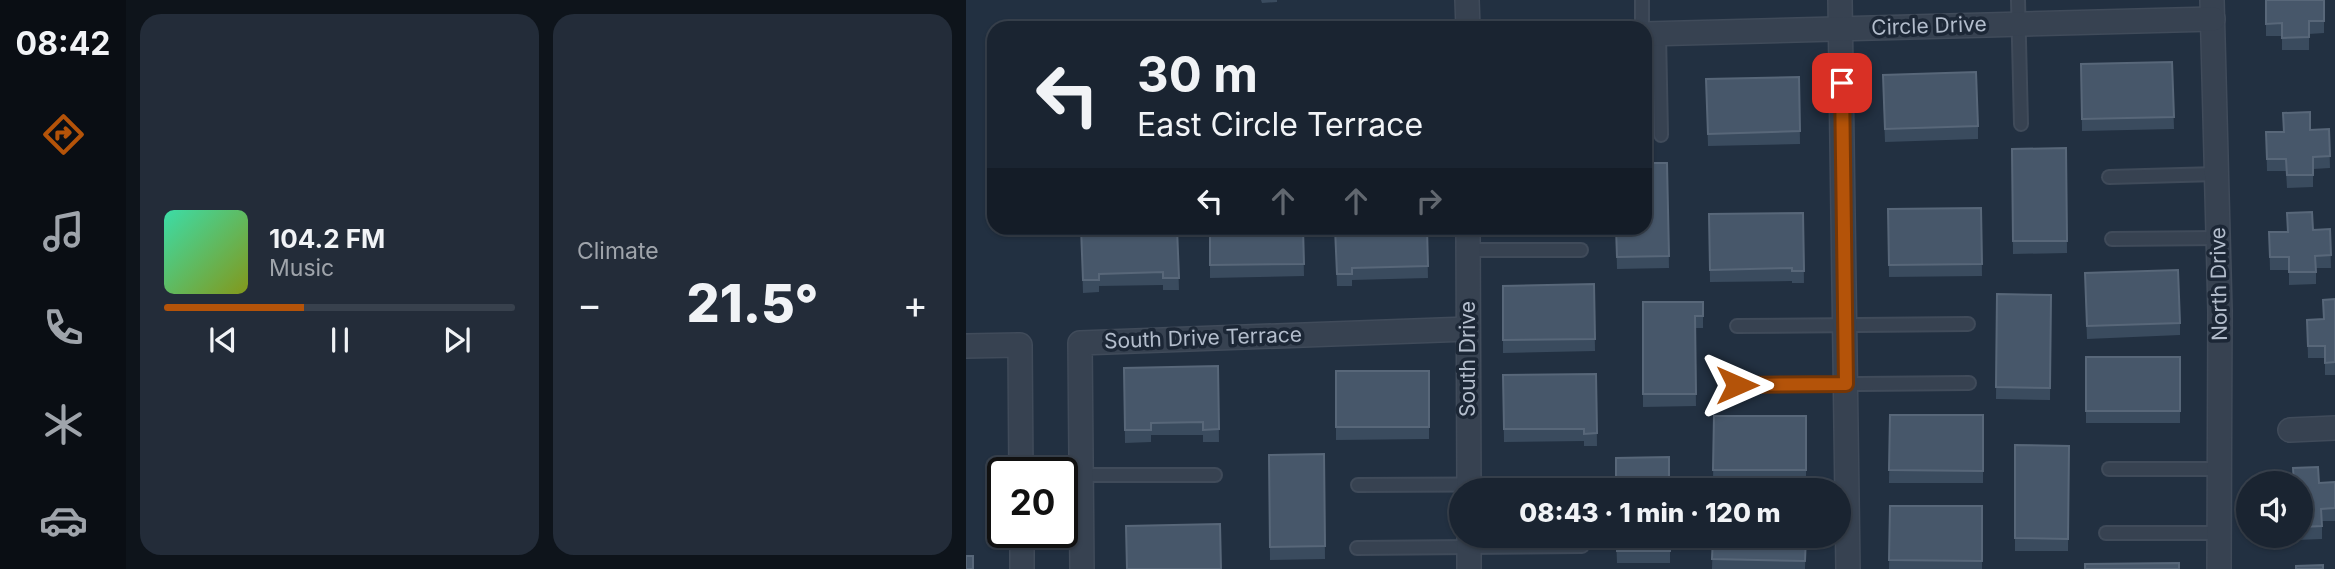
<!DOCTYPE html>
<meta charset="utf-8">
<style>
:root{--surface:#1a2431;--page:#232c39;--text:#f1f3f6;--muted:#9fa4ab;--line:#38414d;--accent:#b45309}
body{margin:0;font-family:Inter,sans-serif;background:var(--page);color:var(--text);height:100vh;display:flex;flex-direction:column;font-size:26px;white-space:nowrap}
*{box-sizing:border-box;margin:0}
p{font-size:23px;color:var(--muted)}
.icon{flex:none;width:38px;height:38px;fill:none;stroke:currentColor;stroke-width:2;stroke-linecap:round;stroke-linejoin:round}
.map{position:relative;flex:1;overflow:hidden}
.drawer{display:flex;flex-direction:column;gap:14px;padding:14px;background:#0e141b;width:840px}
.drawer>*{flex:none}
.hud{position:absolute;left:21px;top:21px;width:665px;height:214px;border-radius:21px;box-shadow:0 2px 5px #0004,0 0 0 2px var(--line);background:#1a2431;color:var(--text);overflow:hidden}
.buttons{position:absolute;left:1270px;top:471px;display:grid;gap:14px}
.buttons a{display:grid;place-items:center;width:77px;height:77px;border-radius:50%;background:var(--surface);box-shadow:0 2px 5px #0004,0 0 0 2px var(--line);font-size:35px}
.speed{position:absolute;left:21px;top:457px;display:flex;gap:14px;font-size:35px;font-weight:700;text-align:center}
.speed>*{display:grid;place-content:center;width:91px;height:91px;border-radius:50%;background:var(--surface);box-shadow:0 2px 5px #0004,0 0 0 2px var(--line);line-height:1}
.speed .limit{border:4px solid #111;border-radius:10px;background:#fff;color:#111}
.pin{position:absolute;display:grid;place-items:center;width:60px;height:60px;color:#fff;margin:-30px;border-radius:14px;box-shadow:0 4px 10px #0006}
.me{position:absolute;width:77px;margin:-38px;rotate:90deg;stroke-linejoin:round;filter:drop-shadow(0 0 5px #0008)}
.turn{display:flex;align-items:center;gap:24px;height:147px;padding:0 35px;font-size:32px}
.turn .icon{width:91px;height:91px;stroke-width:2.5}
.turn b{display:block;font-size:49px;line-height:60px}
.lanes{display:flex;align-items:center;height:66px;padding:0 35px;background:#0003;justify-content:center;gap:35px;direction:ltr}
.lanes .off{opacity:.35}
.big{font-size:52px;font-weight:800;line-height:1.1}
.drawer .widget{flex:1;display:flex;flex-direction:column;justify-content:center;gap:10px;min-width:0;padding:0 24px;border-radius:21px;background:var(--page)}
.song{display:flex;align-items:center;gap:21px}
.cover{width:84px;height:84px;border-radius:10px;background:linear-gradient(135deg,hsl(160 70% 55%),hsl(70 70% 35%))}
.played{height:7px;border-radius:4px;background:linear-gradient(90deg,var(--accent) 40%,var(--line) 40%)}
.keys{display:flex;justify-content:space-around;direction:ltr}
.heat{display:flex;justify-content:space-between;align-items:center;font-size:38px;direction:ltr}
.drawer .tiles{flex:1;display:grid;gap:14px;grid-template-columns:repeat(2,1fr)}
.trip{position:absolute;left:483px;top:478px;width:402px;height:70px;border-radius:35px;background:var(--surface);box-shadow:0 2px 5px #0004,0 0 0 2px var(--line);font-weight:800;line-height:70px;text-align:center}
main{display:flex;flex:1;min-height:0}
.tab-bar{display:flex;flex-direction:column;width:126px;justify-content:space-around;align-items:center;background:#0a0e14;color:var(--muted)}
.tab-bar .icon{width:49px;height:49px}
.tab-bar .selected{color:var(--accent)}
.tab-bar b{font-size:32px;color:var(--text)}
.map>svg:first-child{display:block}
.lines{fill:none;stroke-linecap:round;stroke-linejoin:round}
.lane-casing{stroke:#404b5a;stroke-width:16}
.street-casing{stroke:#404b5a;stroke-width:26}
.lane{stroke:#374251;stroke-width:12}
.street{stroke:#374251;stroke-width:23}
.wall{fill:#3a4b5e}
.building{fill:#47576a;stroke:#586779;stroke-width:2}
.route-casing{stroke:#753606;stroke-width:18}
.route{stroke:#b45309;stroke-width:12}
.labels{text-anchor:middle;stroke-width:7;stroke-linejoin:round;paint-order:stroke}
.street-label{font-size:21px;fill:#b3bdcc;stroke:#1c2736}
</style>
<main>
<nav class="tab-bar">
<b>08:42</b>
<svg class="icon selected" aria-label="directions" viewBox="0 0 24 24"><path d="M12 3l9 9-9 9-9-9zM9 14v-3h6M13 9l2 2-2 2"/></svg>
<svg class="icon" aria-label="music" viewBox="0 0 24 24"><path d="M9 18V5l10-2v13"/><circle cx="6" cy="18" r="3"/><circle cx="16" cy="16" r="3"/></svg>
<svg class="icon" aria-label="phone" viewBox="0 0 24 24"><path d="M5 4h4l2 5-3 2q2 4 5 5l2-3 5 2v4C11 20 4 13 5 4z"/></svg>
<svg class="icon" aria-label="climate" viewBox="0 0 24 24"><path d="M12 3v18M4 7l16 10M4 17L20 7"/></svg>
<svg class="icon" aria-label="car" viewBox="0 0 24 24"><path d="M5 17H2v-5l4-1 3-4h7l3 4 3 1v5h-3M9 17h6M6 11h13"/><circle cx="7" cy="17" r="2"/><circle cx="17" cy="17" r="2"/></svg>
</nav>
<section class="drawer">
<div class="tiles">
<div class="widget">
<div class="song"><i class="cover"></i><div><b>104.2 FM</b><p>Music</p></div></div>
<div class="played"></div>
<div class="keys"><svg class="icon" aria-label="previous" viewBox="0 0 24 24"><path d="M18 5L8 12l10 7zM5 5v14"/></svg><svg class="icon" aria-label="pause" viewBox="0 0 24 24"><path d="M8 5v14M16 5v14"/></svg><svg class="icon" aria-label="next" viewBox="0 0 24 24"><path d="M6 5l10 7-10 7zM19 5v14"/></svg></div>
</div>
<div class="widget"><p>Climate</p>
<div class="heat"><a>−</a><b class="big">21.5°</b><a>+</a></div>
</div>
</div>
</section>
<div class="map">
<svg width="1369" height="569" viewBox="0 0 1369 569">
<rect width="100%" height="100%" fill="#223041"/>
<g class="lines">
<defs>
<g id="lane">
<polyline points="676,0 676,28"/>
<polyline points="1052,0 1055,124"/>
<polyline points="693,34 695,135"/>
<polyline points="1143,177 1251,174"/>
<polyline points="1146,239 1253,238"/>
<polyline points="502,250 615,250"/>
<polyline points="771,326 1002,324"/>
<polyline points="771,385 1003,383"/>
<polyline points="1143,469 1254,469"/>
<polyline points="115,475 249,475"/>
<polyline points="392,485 615,484"/>
<polyline points="1140,533 1253,533"/>
<polyline points="391,548 616,546"/>
</g>
<g id="street">
<polyline points="501,0 502,28"/>
<polyline points="874,0 882,569"/>
<polyline points="1246,0 1254,311 1253,569"/>
<polyline points="679,34 1247,19"/>
<polyline points="502,228 503,490"/>
<polyline points="0,346 54,345 55,472"/>
<polyline points="1324,430 1369,428"/>
<polyline points="56,532 56,569"/>
<polyline points="503,536 503,569"/>
<polyline points="116,569 114,343 502,329"/>
</g>
</defs>
<use href="#lane" class="lane-casing"/>
<use href="#street" class="street-casing"/>
<use href="#lane" class="lane"/>
<use href="#street" class="street"/>
</g>
<g class="wall">
<polygon points="295,0 311,0 311,2 296,3"/>
<polygon points="1300,0 1358,0 1358,33 1343,34 1343,50 1316,50 1316,36 1300,36"/>
<polygon points="1206,62 1208,129 1116,131 1115,64"/>
<polygon points="833,77 834,144 742,146 740,79"/>
<polygon points="917,88 1012,126 1012,139 919,142"/>
<polygon points="1363,129 1364,168 1347,169 1347,187 1321,188 1320,171 1301,171 1300,132"/>
<polygon points="1100,148 1101,253 1047,254 1046,149"/>
<polygon points="701,163 703,268 651,269 650,228"/>
<polygon points="1015,208 1016,276 923,277 922,209"/>
<polygon points="837,213 838,283 826,283 826,281 744,282 743,214"/>
<polygon points="115,228 211,228 213,290 197,290 197,285 133,286 133,292 117,293"/>
<polygon points="244,228 337,228 338,276 244,278"/>
<polygon points="369,228 461,228 462,278 386,280 386,286 371,286"/>
<polygon points="1364,229 1365,268 1350,268 1350,284 1323,285 1323,270 1304,270 1303,232"/>
<polygon points="628,284 629,351 537,353 537,286"/>
<polygon points="1119,285 1214,323 1214,335 1121,339"/>
<polygon points="1031,294 1085,295 1084,400 1030,399"/>
<polygon points="1369,299 1369,375 1359,375 1359,358 1342,358 1341,320 1357,319"/>
<polygon points="677,302 737,302 737,328 729,328 730,406 677,407"/>
<rect x="1120" y="357" width="94" height="66"/>
<polygon points="252,366 253,442 237,442 237,435 185,435 185,442 159,443 158,368"/>
<polygon points="370,371 463,371 463,439 370,440"/>
<polygon points="630,374 631,446 618,446 618,441 538,442 537,375"/>
<polygon points="924,415 1017,415 1017,483 923,483"/>
<polygon points="748,416 840,416 840,483 747,482"/>
<polygon points="1049,445 1103,446 1102,551 1049,551"/>
<polygon points="358,454 359,559 304,560 303,455"/>
<polygon points="1369,482 1369,521 1356,521 1356,539 1330,540 1330,536 1335,536 1335,483"/>
<polygon points="924,506 1016,506 1016,569 923,569"/>
<polygon points="650,536 704,536 704,563 651,563"/>
<polygon points="747,536 840,536 839,569 746,569"/>
</g>
<g class="building">
<polygon points="1300,0 1358,0 1358,21 1343,21 1343,37 1316,38 1316,23 1300,24"/>
<polygon points="1206,62 1208,117 1116,119 1115,64"/>
<polygon points="1010,72 1012,126 919,129 917,75"/>
<polygon points="833,77 834,131 742,134 740,79"/>
<polygon points="1344,112 1344,130 1363,129 1364,156 1347,157 1347,175 1321,175 1320,159 1301,159 1300,132 1318,132 1317,113"/>
<polygon points="1100,148 1101,241 1047,241 1046,149"/>
<polygon points="679,163 701,163 703,256 651,257 650,228 679,228"/>
<polygon points="1015,208 1016,264 923,265 922,209"/>
<polygon points="1346,212 1347,230 1364,229 1365,255 1349,256 1350,272 1323,272 1323,257 1304,257 1303,232 1322,232 1321,213"/>
<polygon points="837,213 838,271 826,271 826,268 744,270 743,214"/>
<polygon points="115,228 211,228 213,278 197,278 197,272 133,274 133,280 117,280"/>
<polygon points="244,228 337,228 338,264 244,265"/>
<polygon points="369,228 461,228 462,266 386,268 386,274 371,274"/>
<polygon points="1212,270 1214,323 1121,326 1119,273"/>
<polygon points="628,284 629,339 537,340 537,286"/>
<polygon points="1031,294 1085,295 1084,388 1030,387"/>
<polygon points="1369,299 1369,362 1359,363 1359,346 1342,346 1341,320 1358,319 1357,300"/>
<polygon points="677,302 737,302 737,316 729,316 730,394 677,394"/>
<rect x="1120" y="357" width="94" height="54"/>
<polygon points="252,366 253,429 237,430 237,422 185,423 185,430 159,430 158,368"/>
<rect x="370" y="371" width="93" height="56"/>
<polygon points="630,374 631,433 618,434 618,429 538,429 537,375"/>
<polygon points="924,415 1017,415 1017,471 923,470"/>
<polygon points="748,416 840,416 840,470 747,470"/>
<polygon points="1049,445 1103,446 1102,539 1049,538"/>
<polygon points="358,454 359,546 304,547 303,455"/>
<polygon points="703,457 703,490 650,490 650,458"/>
<polygon points="1352,467 1353,483 1369,482 1369,508 1355,509 1356,526 1335,527 1335,483 1328,483 1327,468"/>
<polygon points="924,506 1016,506 1016,561 923,560"/>
<polygon points="254,524 255,569 161,569 160,526"/>
<rect x="651" y="536" width="53" height="15"/>
<polygon points="747,536 840,536 839,561 746,559"/>
<rect x="0" y="556" width="7" height="13"/>
<polygon points="1213,563 1213,569 1119,569 1119,564"/>
<polygon points="1357,565 1357,569 1330,569 1330,566"/>
</g>
<g class="lines">
<defs>
<polyline id="route" points="771,385 880,384 876,83"/>
</defs>
<use href="#route" class="route-casing"/>
<use href="#route" class="route"/>
</g>
<g class="labels">
<g class="street-label">
<text transform="translate(963 26) rotate(-2)" y="7">Circle Drive</text>
<text transform="translate(1253 284) rotate(-91)" y="7">North Drive</text>
<text transform="translate(237 338) rotate(-2)" y="7">South Drive Terrace</text>
<text transform="translate(502 359) rotate(-90)" y="7">South Drive</text>
</g>
</g>
</svg>
<div class="buttons">
<a><svg class="icon" aria-label="sound" viewBox="0 0 24 24"><path d="M4 9h4l5-4v14l-5-4H4zM17 9q2 3 0 6"/></svg></a>
</div>
<div class="speed"><div class="limit">20</div></div>
<div class="pin" style="left:876px;top:83px;background:#d93025"><svg class="icon" aria-label="arrive" viewBox="0 0 24 24"><path d="M6 21V4h12l-3 4 3 4H6"/></svg></div>
<svg class="me" style="left:771px;top:385px" viewBox="-20 -20 40 40"><path d="M0-17L14 15 0 8-14 15z" fill="#b45309" stroke="#fff" stroke-width="4"/></svg>
<div class="trip">08:43 · 1 min · 120 m</div>
<div class="hud">
<div class="turn"><svg class="icon" aria-label="left" viewBox="0 0 24 24"><path d="M17 20v-9H6M10 6l-5 5 5 5"/></svg><div><b>30 m</b>East Circle Terrace</div></div>
<div class="lanes"><svg class="icon" aria-label="left" viewBox="0 0 24 24"><path d="M17 20v-9H6M10 6l-5 5 5 5"/></svg><svg class="icon off" aria-label="ahead" viewBox="0 0 24 24"><path d="M12 20V5M6 11l6-6 6 6"/></svg><svg class="icon off" aria-label="ahead" viewBox="0 0 24 24"><path d="M12 20V5M6 11l6-6 6 6"/></svg><svg class="icon off" aria-label="right" viewBox="0 0 24 24"><path d="M7 20v-9h11M14 6l5 5-5 5"/></svg></div>
</div>
</div>
</main>
